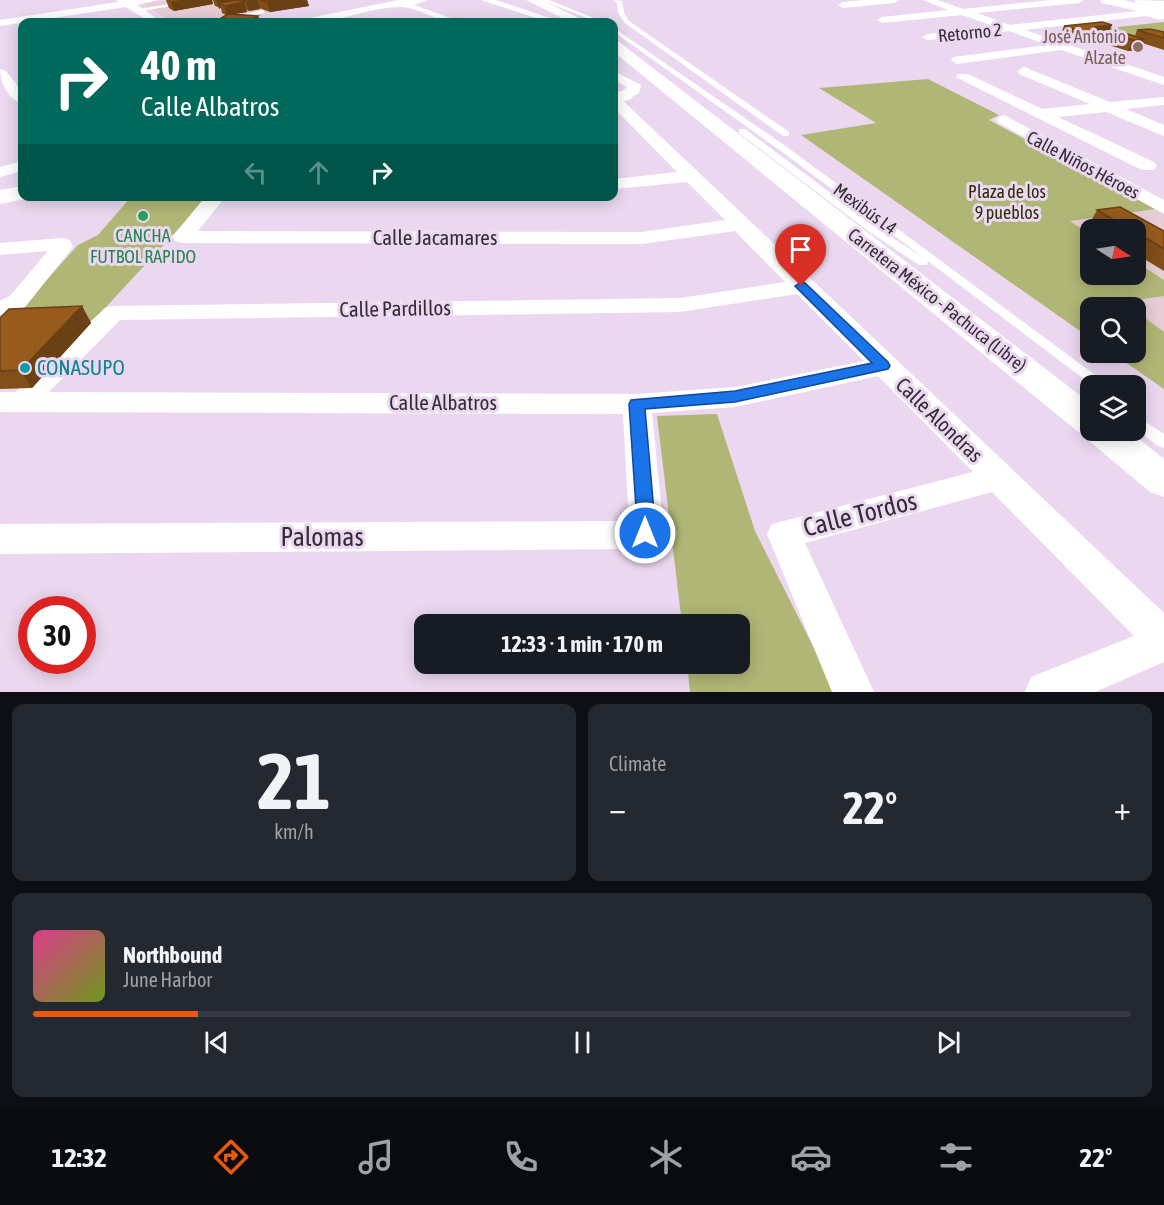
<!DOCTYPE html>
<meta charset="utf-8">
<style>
:root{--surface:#171b24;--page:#242831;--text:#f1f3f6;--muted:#9ea1a6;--line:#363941;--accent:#ea580c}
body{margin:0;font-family:"Asap Condensed",sans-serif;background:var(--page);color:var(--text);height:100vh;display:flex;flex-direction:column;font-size:22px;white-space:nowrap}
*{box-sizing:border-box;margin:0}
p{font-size:20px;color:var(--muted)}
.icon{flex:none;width:33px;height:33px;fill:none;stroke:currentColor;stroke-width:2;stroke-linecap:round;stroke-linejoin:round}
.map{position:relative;height:692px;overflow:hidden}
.sheet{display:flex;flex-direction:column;gap:12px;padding:12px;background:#0d0f14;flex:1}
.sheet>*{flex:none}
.guide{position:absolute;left:18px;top:18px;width:600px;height:183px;border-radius:12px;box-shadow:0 3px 15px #0003;background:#00695c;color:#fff;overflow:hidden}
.needle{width:39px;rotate:102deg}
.controls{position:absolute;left:1080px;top:219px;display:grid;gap:12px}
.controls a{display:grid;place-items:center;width:66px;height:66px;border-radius:12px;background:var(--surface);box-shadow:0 3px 15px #0003;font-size:30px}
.speed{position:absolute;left:18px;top:596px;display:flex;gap:12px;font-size:30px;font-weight:700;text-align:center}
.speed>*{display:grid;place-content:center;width:78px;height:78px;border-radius:50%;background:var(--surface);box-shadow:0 3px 15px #0003;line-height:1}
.speed .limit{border:9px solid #d22;background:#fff;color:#111}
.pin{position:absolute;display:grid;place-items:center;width:51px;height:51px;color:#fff;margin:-62px -26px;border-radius:50% 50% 50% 0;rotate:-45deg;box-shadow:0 0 6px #0007}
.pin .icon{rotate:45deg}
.me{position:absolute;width:66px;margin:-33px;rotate:0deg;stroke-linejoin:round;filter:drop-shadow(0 0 4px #0008)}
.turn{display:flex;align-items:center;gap:21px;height:126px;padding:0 24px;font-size:27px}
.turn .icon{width:78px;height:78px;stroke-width:2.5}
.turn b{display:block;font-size:42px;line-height:51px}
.lanes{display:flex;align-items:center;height:57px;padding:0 24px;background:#0003;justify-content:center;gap:30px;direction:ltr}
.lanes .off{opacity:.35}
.big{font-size:45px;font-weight:700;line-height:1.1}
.sheet .card{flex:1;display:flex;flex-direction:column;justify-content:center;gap:9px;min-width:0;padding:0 21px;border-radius:12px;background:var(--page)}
.sheet .dial{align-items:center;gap:0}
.dial b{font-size:78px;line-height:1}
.song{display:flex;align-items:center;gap:18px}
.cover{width:72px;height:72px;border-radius:9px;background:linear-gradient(135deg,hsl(330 70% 55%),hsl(80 70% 35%))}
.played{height:6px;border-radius:3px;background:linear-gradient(90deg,var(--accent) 15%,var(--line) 15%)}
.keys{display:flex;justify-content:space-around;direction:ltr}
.heat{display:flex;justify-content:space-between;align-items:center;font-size:33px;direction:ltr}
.sheet .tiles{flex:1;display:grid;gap:12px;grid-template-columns:1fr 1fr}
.card:last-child{grid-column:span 2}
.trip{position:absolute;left:414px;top:614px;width:336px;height:60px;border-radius:12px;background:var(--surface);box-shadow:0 3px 15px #0003;font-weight:700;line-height:60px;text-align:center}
.dock{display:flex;height:96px;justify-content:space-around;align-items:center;background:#090b0e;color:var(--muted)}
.dock .icon{width:42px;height:42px}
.dock .current{color:var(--accent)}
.dock b{font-size:27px;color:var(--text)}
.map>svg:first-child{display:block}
.education{fill:#e7ced6}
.green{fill:#b0b675}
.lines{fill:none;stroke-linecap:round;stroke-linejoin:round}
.lane{fill:#fff;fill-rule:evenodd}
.street{fill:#fff;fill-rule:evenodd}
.secondary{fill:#fff;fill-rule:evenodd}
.primary{fill:#fff;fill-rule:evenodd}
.highway{fill:#fff;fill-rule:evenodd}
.wall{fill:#824e1a}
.shaded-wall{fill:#6a4015}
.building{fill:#975b1e;stroke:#6a4015;stroke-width:1.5}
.route{fill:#1a73e8;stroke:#114b97;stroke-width:1.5}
.education-dot{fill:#8d6e63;stroke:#ebd8f0;stroke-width:2}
.leisure-dot{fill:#2e9e5b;stroke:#ebd8f0;stroke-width:2}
.culture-dot{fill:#0f9aa8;stroke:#ebd8f0;stroke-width:2}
.labels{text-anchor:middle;stroke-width:6;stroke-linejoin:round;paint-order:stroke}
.far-street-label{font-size:18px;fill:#342d36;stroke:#ebd8f0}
.far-education-label{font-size:18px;fill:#785e54;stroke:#ebd8f0;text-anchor:end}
.far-park-label{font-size:18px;fill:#2b2d08;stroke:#ebd8f0}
.far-leisure-label{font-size:18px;fill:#27864d;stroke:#ebd8f0}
.street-label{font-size:21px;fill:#342d36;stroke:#ebd8f0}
.culture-label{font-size:21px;fill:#0d838f;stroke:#ebd8f0;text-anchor:start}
.near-street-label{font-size:26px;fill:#342d36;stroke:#ebd8f0}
</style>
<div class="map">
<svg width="1164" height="692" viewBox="0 0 1164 692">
<rect width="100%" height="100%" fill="#ebd8f0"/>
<g class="education">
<polygon points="168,0 295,0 309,6 216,22 174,22 142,4"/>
<polygon points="1156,209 1164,213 1164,280 1136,262 1136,230 1090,230 1090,234 1069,220"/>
<polygon points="1164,296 1164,332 1136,311 1136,308 1130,307 1123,302"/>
</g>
<g class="green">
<polygon points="1164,22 1164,42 1133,40 1100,29"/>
<polygon points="928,79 999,115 989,120 1156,209 1070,221 1090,234 1090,274 1136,274 1136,262 1164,280 1164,296 1124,302 1130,307 1090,308 1090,338 801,135 876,123 819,88"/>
<polygon points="131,197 208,197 93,321 7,324 78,245 98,235"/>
<polygon points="1136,311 1164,332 1164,389 1112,353 1136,352"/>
<polygon points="717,414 755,531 836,692 690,692 687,663 740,663 740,624 682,624 657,416"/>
</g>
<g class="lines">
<g class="lane">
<polygon points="192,0 205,0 137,12 134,10"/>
<polygon points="541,0 549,0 604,22 597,22"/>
<polygon points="614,0 622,1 624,13 629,21 789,132 789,136 783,136 625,23 618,13 617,3"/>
<polygon points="263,10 265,13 213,22 203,22"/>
<polygon points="614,28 787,147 1110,386 1093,386 928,261 927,265 919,265 868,231 739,133 739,129 745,129 876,227 924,258 781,151 614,32"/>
<polygon points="1136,416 1164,434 1164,448 1158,446 1136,429"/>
</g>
<g class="street">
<polygon points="116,0 158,0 137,5 162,22 150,22 126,7 0,26 0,20 118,2"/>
<path d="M399,0H427L414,5L462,22C439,25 421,7 400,7C367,7 333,26 299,22L304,19Z"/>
<polygon points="481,0 496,0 562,22 548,22"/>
<polygon points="864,0 899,0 894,3 843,8 838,5 843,2"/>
<polygon points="923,0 938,0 963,9 1050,0 1084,0 1079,3 977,13 1010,25 1146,10 1164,15 1164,19 1160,20 1146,16 1025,30 1164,77 1164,85 1061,50 957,64 951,60 953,57 1047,45 1009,31 928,40 922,37 928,34 994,26 962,15 882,23 877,20 882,17 948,10"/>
<polygon points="1024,67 1110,102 1164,97 1164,105 1126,109 1164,125 1164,136 1106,112 1058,117 1154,162 1157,166 1154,170 1142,170 956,77 958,74 968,74 1042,109 1090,104 1019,74 1018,71"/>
<path d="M0,69L5,70L22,91V103C8,100 0,82 0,69Z"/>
<path d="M614,71L641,85L639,93L630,98H620L1164,613V662L1095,692H1025L1031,677L1134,636L992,492L805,543L874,692H832L767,534L772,524L973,472L878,376L735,407L652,413L663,523L662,533L657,543L633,549L0,554V524L629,521L623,414L0,412V392H16L105,308L113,306L680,298L785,282L735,231L642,244L182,243L175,241L172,237L206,196H226L198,231L642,232L725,220L687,182L614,189V179L677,172L614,108V96L620,98L618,95L627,87L614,80ZM797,294L864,361L735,387L637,394L49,392L120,320L680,312Z"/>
<polygon points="1004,115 1164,200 1164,214 999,123 996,120 999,117"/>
<polygon points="22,161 22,171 0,177 0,167"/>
<polygon points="63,238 70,240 73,247 26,306 20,310 0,315 0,301 10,296 48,251 0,255 0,243"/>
</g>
<g class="secondary">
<polygon points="1100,0 1123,0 1164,9 1164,17 1102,3"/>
<polygon points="625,90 631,91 634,95 631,99 614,105 614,93"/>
<polygon points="22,186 22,196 32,196 30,198 0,204 0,190"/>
</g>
<g class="primary">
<polygon points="526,0 542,0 587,22 570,22"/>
<polygon points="614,40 619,42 1090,403 1090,430 1128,430 1164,459 1164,497 1150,492 1088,440 1084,434 1077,431 614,52"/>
</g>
<polygon class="highway" points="1134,0 1164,1 1164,9 1136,3"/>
</g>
<g class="wall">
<polygon points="166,0 212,0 213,4 174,11 169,8"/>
<polygon points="213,0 307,0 309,6 270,12 259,8 260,9 249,11 246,10 247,12 235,14 258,16 260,22 216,22 216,21 226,15 222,13 221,8 215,6"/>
<polygon points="1064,26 1109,32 1097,33 1094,38 1081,40 1061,33"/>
<polygon points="1137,30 1164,32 1164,50 1142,43 1139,50 1128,51 1105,44 1110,33 1135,36"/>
<polygon points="1097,210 1164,231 1164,271 1136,254 1136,230 1096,230 1089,225"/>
<polygon points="82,306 91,323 32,388 0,389 0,318"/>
</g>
<g class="shaded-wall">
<polygon points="181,0 212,0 213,4 174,11 171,2"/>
<polygon points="217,0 232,0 233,4 244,2 247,12 227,15 225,6 219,3 221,8 219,9"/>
<polygon points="257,0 260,9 249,11 246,2"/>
<polygon points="285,0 307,0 309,6 270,12 267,2"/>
<polygon points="258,16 260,22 247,22"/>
<polygon points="1112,25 1109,32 1097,33 1094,38 1081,40 1084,32 1094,27"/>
<polygon points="1144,39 1139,50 1128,51 1133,40"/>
<polygon points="82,306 91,323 32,388 21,370"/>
</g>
<g class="building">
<polygon points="238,0 244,2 225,6 219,3"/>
<polygon points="243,0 256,0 246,2"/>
<polygon points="260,0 285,0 267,2"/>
<polygon points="228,14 258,16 247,22 216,21"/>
<polygon points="1102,22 1112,25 1094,27 1099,29 1092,29 1097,31 1084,32 1064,26"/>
<polygon points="1150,29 1164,32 1164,38 1137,30"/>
<polygon points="1121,32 1144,39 1133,40 1110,33"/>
<polygon points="1120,207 1164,231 1164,249 1136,232 1136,230 1131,230 1097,210"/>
<polygon points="82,306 21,370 0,371 0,318 9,309"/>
</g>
<polygon class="route" points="801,282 805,283 888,362 890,366 888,369 735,402 645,409 655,523 651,538 645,540 638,538 635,533 637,523 629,404 631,400 735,391 872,363 795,286"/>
<circle class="education-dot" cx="1138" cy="47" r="6"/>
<circle class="leisure-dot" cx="143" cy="216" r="6"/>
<circle class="culture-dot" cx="25" cy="368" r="6"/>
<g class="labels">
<g class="far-street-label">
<text transform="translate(970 33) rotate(-6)" y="6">Retorno 2</text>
<text transform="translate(1083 165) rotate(28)" y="6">Calle Niños Héroes</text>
<text transform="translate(865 209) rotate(36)" y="6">Mexibús L4</text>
<text transform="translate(937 300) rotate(38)" y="6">Carretera México - Pachuca (Libre)</text>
</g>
<g class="far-education-label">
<text x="1126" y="43">José Antonio<tspan x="1126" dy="21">Alzate</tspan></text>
</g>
<g class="far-park-label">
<text x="1007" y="198">Plaza de los<tspan x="1007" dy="21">9 pueblos</tspan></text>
</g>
<g class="far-leisure-label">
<text x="143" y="242">CANCHA<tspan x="143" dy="21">FUTBOL RAPIDO</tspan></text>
</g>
<g class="street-label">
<text x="435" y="245">Calle Jacamares</text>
<text transform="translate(395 309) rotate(-1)" y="7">Calle Pardillos</text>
<text x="443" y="410">Calle Albatros</text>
<text transform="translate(939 420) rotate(44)" y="7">Calle Alondras</text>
</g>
<g class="culture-label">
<text x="37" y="375">CONASUPO</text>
</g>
<g class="near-street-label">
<text transform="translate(860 514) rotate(-14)" y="9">Calle Tordos</text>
<text x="322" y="546">Palomas</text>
</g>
</g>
</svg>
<div class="controls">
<a><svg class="needle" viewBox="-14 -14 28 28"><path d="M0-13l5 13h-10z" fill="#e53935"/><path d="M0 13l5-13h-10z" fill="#9ea1a6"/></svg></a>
<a><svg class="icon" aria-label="search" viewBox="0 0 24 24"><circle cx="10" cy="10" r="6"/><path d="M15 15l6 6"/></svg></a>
<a><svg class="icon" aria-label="layers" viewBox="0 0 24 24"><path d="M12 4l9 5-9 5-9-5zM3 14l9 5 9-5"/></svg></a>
</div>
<div class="speed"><div class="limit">30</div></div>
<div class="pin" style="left:801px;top:286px;background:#d93025"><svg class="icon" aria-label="arrive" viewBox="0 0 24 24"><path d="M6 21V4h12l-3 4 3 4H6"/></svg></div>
<svg class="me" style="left:645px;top:533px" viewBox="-20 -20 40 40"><circle r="17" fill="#1a73e8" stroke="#fff" stroke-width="3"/><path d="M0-11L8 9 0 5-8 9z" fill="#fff"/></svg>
<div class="trip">12:33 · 1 min · 170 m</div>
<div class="guide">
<div class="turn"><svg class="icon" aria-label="right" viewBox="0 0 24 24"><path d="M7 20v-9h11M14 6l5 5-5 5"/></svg><div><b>40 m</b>Calle Albatros</div></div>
<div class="lanes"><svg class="icon off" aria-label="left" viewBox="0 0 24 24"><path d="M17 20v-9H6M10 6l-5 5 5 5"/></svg><svg class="icon off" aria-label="ahead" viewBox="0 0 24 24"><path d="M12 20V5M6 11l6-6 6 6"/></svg><svg class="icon" aria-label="right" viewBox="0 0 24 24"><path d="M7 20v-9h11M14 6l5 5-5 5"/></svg></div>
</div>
</div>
<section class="sheet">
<div class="tiles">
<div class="card dial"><b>21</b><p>km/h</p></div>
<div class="card"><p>Climate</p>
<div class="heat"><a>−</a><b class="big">22°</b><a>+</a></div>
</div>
<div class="card">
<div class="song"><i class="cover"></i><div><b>Northbound</b><p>June Harbor</p></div></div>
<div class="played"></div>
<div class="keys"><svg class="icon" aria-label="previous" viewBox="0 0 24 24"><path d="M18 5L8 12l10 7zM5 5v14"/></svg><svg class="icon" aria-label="pause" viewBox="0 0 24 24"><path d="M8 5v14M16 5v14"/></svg><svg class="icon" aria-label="next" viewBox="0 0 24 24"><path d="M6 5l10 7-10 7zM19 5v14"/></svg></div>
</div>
</div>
</section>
<nav class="dock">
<b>12:32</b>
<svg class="icon current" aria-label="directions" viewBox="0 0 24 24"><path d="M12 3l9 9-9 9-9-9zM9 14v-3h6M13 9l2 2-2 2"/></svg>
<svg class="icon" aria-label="music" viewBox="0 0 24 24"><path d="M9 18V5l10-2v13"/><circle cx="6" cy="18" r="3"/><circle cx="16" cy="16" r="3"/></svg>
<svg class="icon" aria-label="phone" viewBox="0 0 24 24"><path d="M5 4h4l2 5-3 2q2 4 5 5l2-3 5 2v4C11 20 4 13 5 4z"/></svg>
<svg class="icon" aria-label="climate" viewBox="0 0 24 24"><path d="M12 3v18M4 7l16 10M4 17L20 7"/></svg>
<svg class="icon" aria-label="car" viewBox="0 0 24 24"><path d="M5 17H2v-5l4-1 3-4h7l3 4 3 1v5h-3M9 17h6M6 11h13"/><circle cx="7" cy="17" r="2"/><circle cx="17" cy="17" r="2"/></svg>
<svg class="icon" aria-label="filters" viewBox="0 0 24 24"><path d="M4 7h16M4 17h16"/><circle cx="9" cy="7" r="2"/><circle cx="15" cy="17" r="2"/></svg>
<b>22°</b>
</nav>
